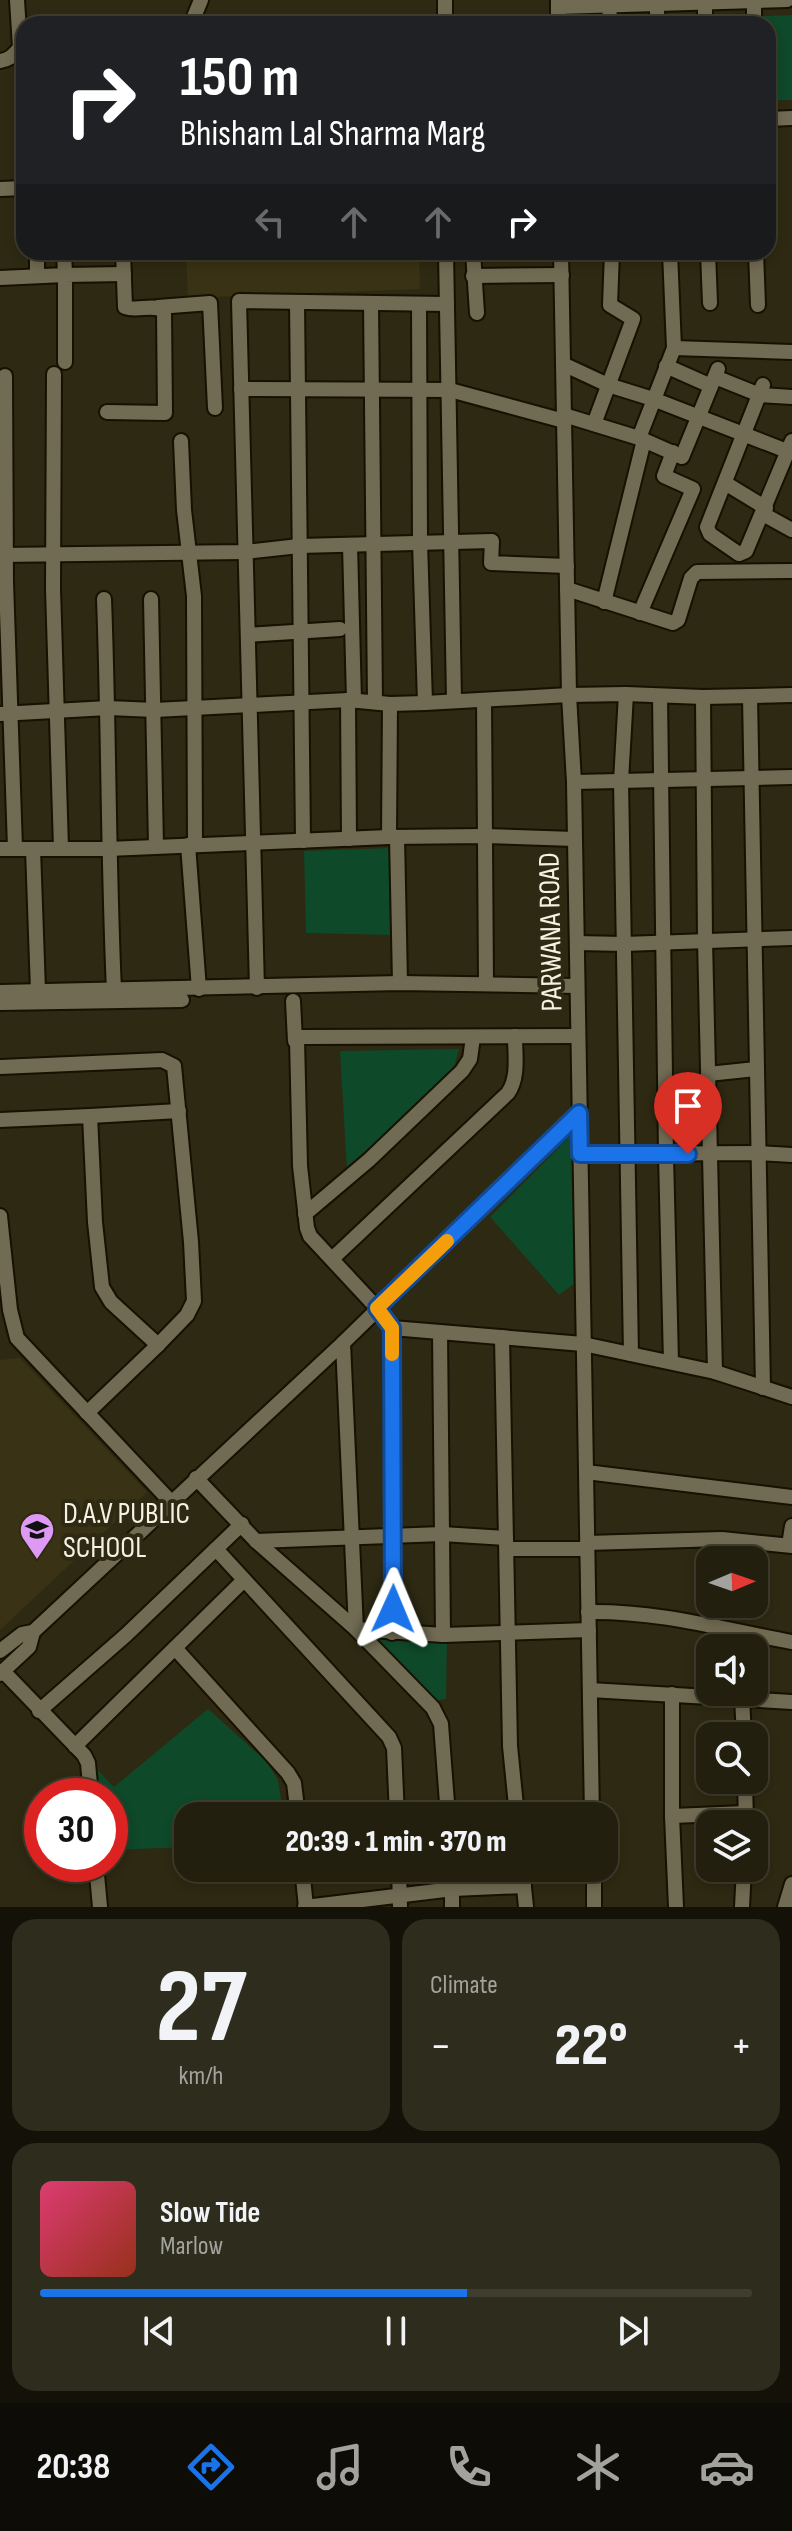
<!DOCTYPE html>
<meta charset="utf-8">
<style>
:root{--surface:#221f0e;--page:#2e2c1c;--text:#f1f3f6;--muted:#a2a29e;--line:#3f3d2e;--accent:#1a73e8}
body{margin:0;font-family:"Sofia Sans Condensed",sans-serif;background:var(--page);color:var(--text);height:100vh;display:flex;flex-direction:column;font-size:30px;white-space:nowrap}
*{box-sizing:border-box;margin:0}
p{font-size:26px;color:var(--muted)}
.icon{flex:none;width:44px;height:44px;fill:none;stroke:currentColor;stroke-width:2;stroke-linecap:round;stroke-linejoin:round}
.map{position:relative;height:1907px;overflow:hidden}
.panel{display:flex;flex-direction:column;gap:12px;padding:12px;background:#131108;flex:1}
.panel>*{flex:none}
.top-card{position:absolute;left:16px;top:16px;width:760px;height:244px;border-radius:24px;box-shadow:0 4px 12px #0003,0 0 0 2px var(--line);background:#202124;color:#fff;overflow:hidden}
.needle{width:52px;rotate:88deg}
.buttons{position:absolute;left:696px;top:1546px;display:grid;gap:16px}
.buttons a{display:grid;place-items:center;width:72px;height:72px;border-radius:16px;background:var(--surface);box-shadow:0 4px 12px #0003,0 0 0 2px var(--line);font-size:40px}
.speed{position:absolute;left:24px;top:1778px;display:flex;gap:16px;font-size:40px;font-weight:700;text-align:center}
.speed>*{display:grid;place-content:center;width:104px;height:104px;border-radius:50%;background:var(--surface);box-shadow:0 4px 12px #0003,0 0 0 2px var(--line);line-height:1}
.speed .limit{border:12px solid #d22;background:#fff;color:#111}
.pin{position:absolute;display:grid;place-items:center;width:68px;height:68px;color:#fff;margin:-82px -34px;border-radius:50% 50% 50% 0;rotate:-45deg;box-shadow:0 0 8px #0007}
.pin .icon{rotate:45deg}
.me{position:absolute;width:88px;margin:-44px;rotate:1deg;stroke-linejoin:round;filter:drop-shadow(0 0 6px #0008)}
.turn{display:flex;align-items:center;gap:28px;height:168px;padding:0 32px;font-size:36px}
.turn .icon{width:104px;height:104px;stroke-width:2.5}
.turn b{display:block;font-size:56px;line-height:68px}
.lanes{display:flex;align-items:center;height:76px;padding:0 32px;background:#0003;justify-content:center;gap:40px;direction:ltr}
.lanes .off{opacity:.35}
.big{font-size:60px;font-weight:800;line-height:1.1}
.panel .card{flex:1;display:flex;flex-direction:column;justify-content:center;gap:12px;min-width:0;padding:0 28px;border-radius:24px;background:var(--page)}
.panel .dial{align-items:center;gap:0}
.dial b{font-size:104px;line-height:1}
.song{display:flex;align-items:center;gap:24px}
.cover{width:96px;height:96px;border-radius:12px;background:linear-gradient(135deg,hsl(340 70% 55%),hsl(10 70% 35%))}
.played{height:8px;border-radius:4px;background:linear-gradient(90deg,var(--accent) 60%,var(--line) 60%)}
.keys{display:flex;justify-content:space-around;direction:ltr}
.heat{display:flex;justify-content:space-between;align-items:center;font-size:44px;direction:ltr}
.panel .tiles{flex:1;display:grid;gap:12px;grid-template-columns:1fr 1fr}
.card:last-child{grid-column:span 2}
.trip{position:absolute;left:174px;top:1802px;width:444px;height:80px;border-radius:24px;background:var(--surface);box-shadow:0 4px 12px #0003,0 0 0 2px var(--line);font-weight:800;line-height:80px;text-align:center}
.menu{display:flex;height:128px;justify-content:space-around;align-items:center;background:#0e0c06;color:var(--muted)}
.menu .icon{width:56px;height:56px}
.menu .selected{color:var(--accent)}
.menu b{font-size:36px;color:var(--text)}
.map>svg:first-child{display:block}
.built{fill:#393214}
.green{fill:#0e4929}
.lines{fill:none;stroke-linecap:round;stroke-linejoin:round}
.street-casing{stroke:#161100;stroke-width:18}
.street{stroke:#716b53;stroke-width:14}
.route-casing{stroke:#114b97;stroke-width:20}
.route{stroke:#1a73e8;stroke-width:14}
.slow{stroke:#f59e0b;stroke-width:14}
.labels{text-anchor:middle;stroke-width:8;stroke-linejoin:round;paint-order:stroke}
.street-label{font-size:30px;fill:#f5f2e4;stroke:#2e2912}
.poi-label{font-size:30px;fill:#f5f2e4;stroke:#2e2912;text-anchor:start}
</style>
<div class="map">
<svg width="792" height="1907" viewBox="0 0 792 1907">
<rect width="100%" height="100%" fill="#2e2912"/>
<g class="built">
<polygon points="186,252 419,252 420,289 188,298"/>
<polygon points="20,1358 147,1492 0,1630 0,1360"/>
</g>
<g class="green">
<polygon points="792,15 792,100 768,100 768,24 763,24 763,16"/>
<polygon points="391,848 392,935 306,933 304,851"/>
<polygon points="459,1049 453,1071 347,1171 340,1051"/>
<polygon points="574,1132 578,1281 559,1295 490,1217"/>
<polygon points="370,1636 447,1636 446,1699 429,1702"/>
<polygon points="208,1709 266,1761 278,1780 283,1811 239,1816 188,1816 188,1847 110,1850 110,1796 93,1796 90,1762 114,1787"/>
</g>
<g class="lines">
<defs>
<g id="street">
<polyline points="17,0 20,47"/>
<polyline points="445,0 445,24"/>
<polyline points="558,0 558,24"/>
<polyline points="609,0 610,24"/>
<polyline points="656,0 658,24"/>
<polyline points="558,7 787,0"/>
<polyline points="191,24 201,0"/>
<polyline points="705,24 705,0"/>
<polyline points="754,24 754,0"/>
<path d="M0,61C15,59 14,50 24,46"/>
<polyline points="768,119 792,118"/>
<polyline points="0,189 24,188"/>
<polyline points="37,252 37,276"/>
<polyline points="446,252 454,700"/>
<polyline points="473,252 477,313"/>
<polyline points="561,252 569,695 574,782 592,1816"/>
<polyline points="708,252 710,303"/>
<polyline points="756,252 758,305"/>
<polyline points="473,276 562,275"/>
<polyline points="0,278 65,275 64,252"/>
<polyline points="297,302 303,841"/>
<polyline points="371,303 375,702"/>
<polyline points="419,304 420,542 425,703"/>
<polyline points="158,307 210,303 215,408"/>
<polyline points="674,348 792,352"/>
<polyline points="65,362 65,275 124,274"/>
<polyline points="565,365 608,385 653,399 792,453"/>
<polyline points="666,366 711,386"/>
<polyline points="54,374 53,589 61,848"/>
<polyline points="5,376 6,582 15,848"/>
<polyline points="715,377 760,395 792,397"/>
<polyline points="763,385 707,527 710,534 739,554 746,551 792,441"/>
<polyline points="241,389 450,390 564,421"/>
<path d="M107,412L165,413L164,311C153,303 138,312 125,307L123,252"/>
<polyline points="564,415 639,438 682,457 718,369"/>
<polyline points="594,424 633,319 610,305 612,252"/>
<polyline points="639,438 674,348 670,252"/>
<polyline points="181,441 184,510 194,596 195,845"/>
<polyline points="725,483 766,508"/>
<polyline points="763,514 792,530"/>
<polyline points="350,545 354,701"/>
<polyline points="0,555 245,552 299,546 492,541 491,563 567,566"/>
<polyline points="567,589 673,623 678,620 691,578 697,572 792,571"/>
<path d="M104,599C109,730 108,860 114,990"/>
<polyline points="151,599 156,846"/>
<polyline points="604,602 644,440"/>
<polyline points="640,613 693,489 664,476 673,452"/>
<polyline points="248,635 340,629"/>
<polyline points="626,694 621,781 631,1354"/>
<polyline points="660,696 666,1155 671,1362"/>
<polyline points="703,697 705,940 715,1372"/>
<polyline points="750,697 763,1388"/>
<polyline points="348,700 349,839"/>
<polyline points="484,700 486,984"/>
<polyline points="0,714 108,708 155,710 348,700 390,704 425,703 569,695 626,694 703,697 792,695"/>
<polyline points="574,782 792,777"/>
<polyline points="389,837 390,704"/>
<polyline points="397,837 400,983"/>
<polyline points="188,845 199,989"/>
<polyline points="0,849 108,849 389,837 484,836 574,839"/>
<polyline points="33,849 38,991"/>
<polyline points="577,943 624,944 792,938"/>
<polyline points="257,988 239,301 447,304"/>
<polyline points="0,992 400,983 577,986"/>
<polyline points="293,1001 295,1041"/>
<polyline points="0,1003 182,1000"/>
<polyline points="578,1036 302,1037 297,1039 300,1166 307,1228 310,1236 377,1308 392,1328 583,1344 715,1372 792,1397"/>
<polyline points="0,1067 162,1060 174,1066 191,1242 194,1301 187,1315 158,1345 87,1413"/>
<polyline points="708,1074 756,1069"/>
<polyline points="90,1116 179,1111"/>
<polyline points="0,1120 90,1116 95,1222 102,1287 111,1302 158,1345"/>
<polyline points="580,1154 758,1153 792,1155"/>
<polyline points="305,1214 369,1160 462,1071 470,1059 473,1037"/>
<polyline points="0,1216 10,1310 17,1338 171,1502"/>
<path d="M332,1259L508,1093C519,1077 515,1055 515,1036"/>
<polyline points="392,1328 392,1633"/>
<polyline points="440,1332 443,1635"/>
<polyline points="502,1337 510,1746 517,1816"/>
<polyline points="343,1343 356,1629 433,1708 441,1724 448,1816"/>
<polyline points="586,1472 792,1497"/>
<polyline points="196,1478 256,1541 356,1629 443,1635 589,1630"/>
<polyline points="256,1541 442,1534 506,1538"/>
<polyline points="587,1543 722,1539 792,1546"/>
<polyline points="789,1545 792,1526"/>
<polyline points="216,1549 389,1737 394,1748 397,1816"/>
<polyline points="507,1549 587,1549"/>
<path d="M588,1612C661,1611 721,1629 792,1642"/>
<polyline points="175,1648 288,1773 294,1783 298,1816"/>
<polyline points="0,1651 22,1634 33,1632"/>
<polyline points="3,1671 84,1755 88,1763 91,1796"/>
<polyline points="0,1674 29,1647 33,1632 343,1343 579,1113"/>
<polyline points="590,1690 792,1702"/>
<polyline points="672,1694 672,1816 676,1907"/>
<polyline points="742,1698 744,1736"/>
<polyline points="39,1711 126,1635 242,1524"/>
<polyline points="75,1746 244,1580"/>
<polyline points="745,1780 746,1824"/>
<polyline points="672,1816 746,1813"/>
<polyline points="96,1864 100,1907"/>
<polyline points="302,1868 306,1907"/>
<polyline points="399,1868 400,1907"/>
<polyline points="452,1868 452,1907"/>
<polyline points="522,1868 526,1907"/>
<polyline points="594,1868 594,1907"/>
<polyline points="305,1907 453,1889 524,1886"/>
<polyline points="742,1907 744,1868"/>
<polyline points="785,1907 792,1884"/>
</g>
</defs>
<use href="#street" class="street-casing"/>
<use href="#street" class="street"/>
</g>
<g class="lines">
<defs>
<polyline id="route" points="393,1609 392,1328 377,1308 579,1113 580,1154 688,1154"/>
</defs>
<use href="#route" class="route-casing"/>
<use href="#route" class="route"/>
<polyline class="slow" points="392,1354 392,1328 377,1308 447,1241"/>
</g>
<defs>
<symbol id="school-pin" viewBox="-11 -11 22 30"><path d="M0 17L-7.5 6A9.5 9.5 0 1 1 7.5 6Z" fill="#dd99f4" stroke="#2e2912"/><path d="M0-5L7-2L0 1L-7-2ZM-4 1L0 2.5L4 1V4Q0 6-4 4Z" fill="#111"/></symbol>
</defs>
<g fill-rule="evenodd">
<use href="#school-pin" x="17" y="1510" width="40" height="54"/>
</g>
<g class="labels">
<g class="street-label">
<text transform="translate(550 932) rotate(-91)" y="10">PARWANA ROAD</text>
</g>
<g class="poi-label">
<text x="63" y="1523">D.A.V PUBLIC<tspan x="63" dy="34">SCHOOL</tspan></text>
</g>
</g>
</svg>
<div class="buttons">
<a><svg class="needle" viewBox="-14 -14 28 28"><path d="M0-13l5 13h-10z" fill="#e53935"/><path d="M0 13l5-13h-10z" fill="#a2a29e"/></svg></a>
<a><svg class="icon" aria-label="sound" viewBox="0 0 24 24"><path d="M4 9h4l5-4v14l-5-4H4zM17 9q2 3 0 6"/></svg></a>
<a><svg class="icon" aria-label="search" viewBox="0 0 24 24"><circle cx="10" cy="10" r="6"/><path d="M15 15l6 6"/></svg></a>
<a><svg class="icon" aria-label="layers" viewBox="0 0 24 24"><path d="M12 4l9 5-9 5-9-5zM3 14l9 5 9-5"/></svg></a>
</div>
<div class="speed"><div class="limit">30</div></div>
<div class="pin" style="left:688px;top:1154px;background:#d93025"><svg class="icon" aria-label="arrive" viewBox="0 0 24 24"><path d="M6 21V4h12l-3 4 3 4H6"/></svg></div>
<svg class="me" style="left:393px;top:1609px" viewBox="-20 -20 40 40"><path d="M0-17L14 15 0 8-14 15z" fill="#1a73e8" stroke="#fff" stroke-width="4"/></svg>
<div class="trip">20:39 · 1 min · 370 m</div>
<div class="top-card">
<div class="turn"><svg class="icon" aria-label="right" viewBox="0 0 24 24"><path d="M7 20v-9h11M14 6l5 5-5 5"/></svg><div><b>150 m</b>Bhisham Lal Sharma Marg</div></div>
<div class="lanes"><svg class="icon off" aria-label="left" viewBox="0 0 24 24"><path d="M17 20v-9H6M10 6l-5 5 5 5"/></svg><svg class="icon off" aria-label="ahead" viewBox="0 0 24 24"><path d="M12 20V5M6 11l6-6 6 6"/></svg><svg class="icon off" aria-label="ahead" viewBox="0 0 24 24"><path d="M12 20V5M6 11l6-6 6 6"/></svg><svg class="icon" aria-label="right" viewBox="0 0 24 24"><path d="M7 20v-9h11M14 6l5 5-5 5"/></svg></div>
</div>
</div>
<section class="panel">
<div class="tiles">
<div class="card dial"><b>27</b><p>km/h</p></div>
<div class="card"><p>Climate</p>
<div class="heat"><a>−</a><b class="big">22°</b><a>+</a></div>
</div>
<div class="card">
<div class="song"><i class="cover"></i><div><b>Slow Tide</b><p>Marlow</p></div></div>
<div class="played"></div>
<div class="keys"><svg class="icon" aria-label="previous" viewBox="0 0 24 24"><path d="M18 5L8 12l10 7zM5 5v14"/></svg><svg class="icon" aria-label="pause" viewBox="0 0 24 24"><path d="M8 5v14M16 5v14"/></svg><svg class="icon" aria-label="next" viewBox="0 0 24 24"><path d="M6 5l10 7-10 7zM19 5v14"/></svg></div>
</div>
</div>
</section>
<nav class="menu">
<b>20:38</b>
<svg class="icon selected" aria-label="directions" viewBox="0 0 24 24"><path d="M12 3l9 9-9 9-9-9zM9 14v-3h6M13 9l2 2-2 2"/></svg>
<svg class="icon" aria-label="music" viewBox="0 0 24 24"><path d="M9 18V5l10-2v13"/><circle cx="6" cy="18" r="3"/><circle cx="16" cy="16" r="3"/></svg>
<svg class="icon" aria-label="phone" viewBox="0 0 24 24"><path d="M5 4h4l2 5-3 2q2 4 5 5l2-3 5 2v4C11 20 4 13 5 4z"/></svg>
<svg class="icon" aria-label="climate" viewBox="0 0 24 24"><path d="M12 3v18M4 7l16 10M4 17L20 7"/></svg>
<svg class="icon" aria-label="car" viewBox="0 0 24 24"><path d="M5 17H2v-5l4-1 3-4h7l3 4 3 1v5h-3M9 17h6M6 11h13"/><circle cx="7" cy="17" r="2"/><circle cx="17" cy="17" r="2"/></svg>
</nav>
